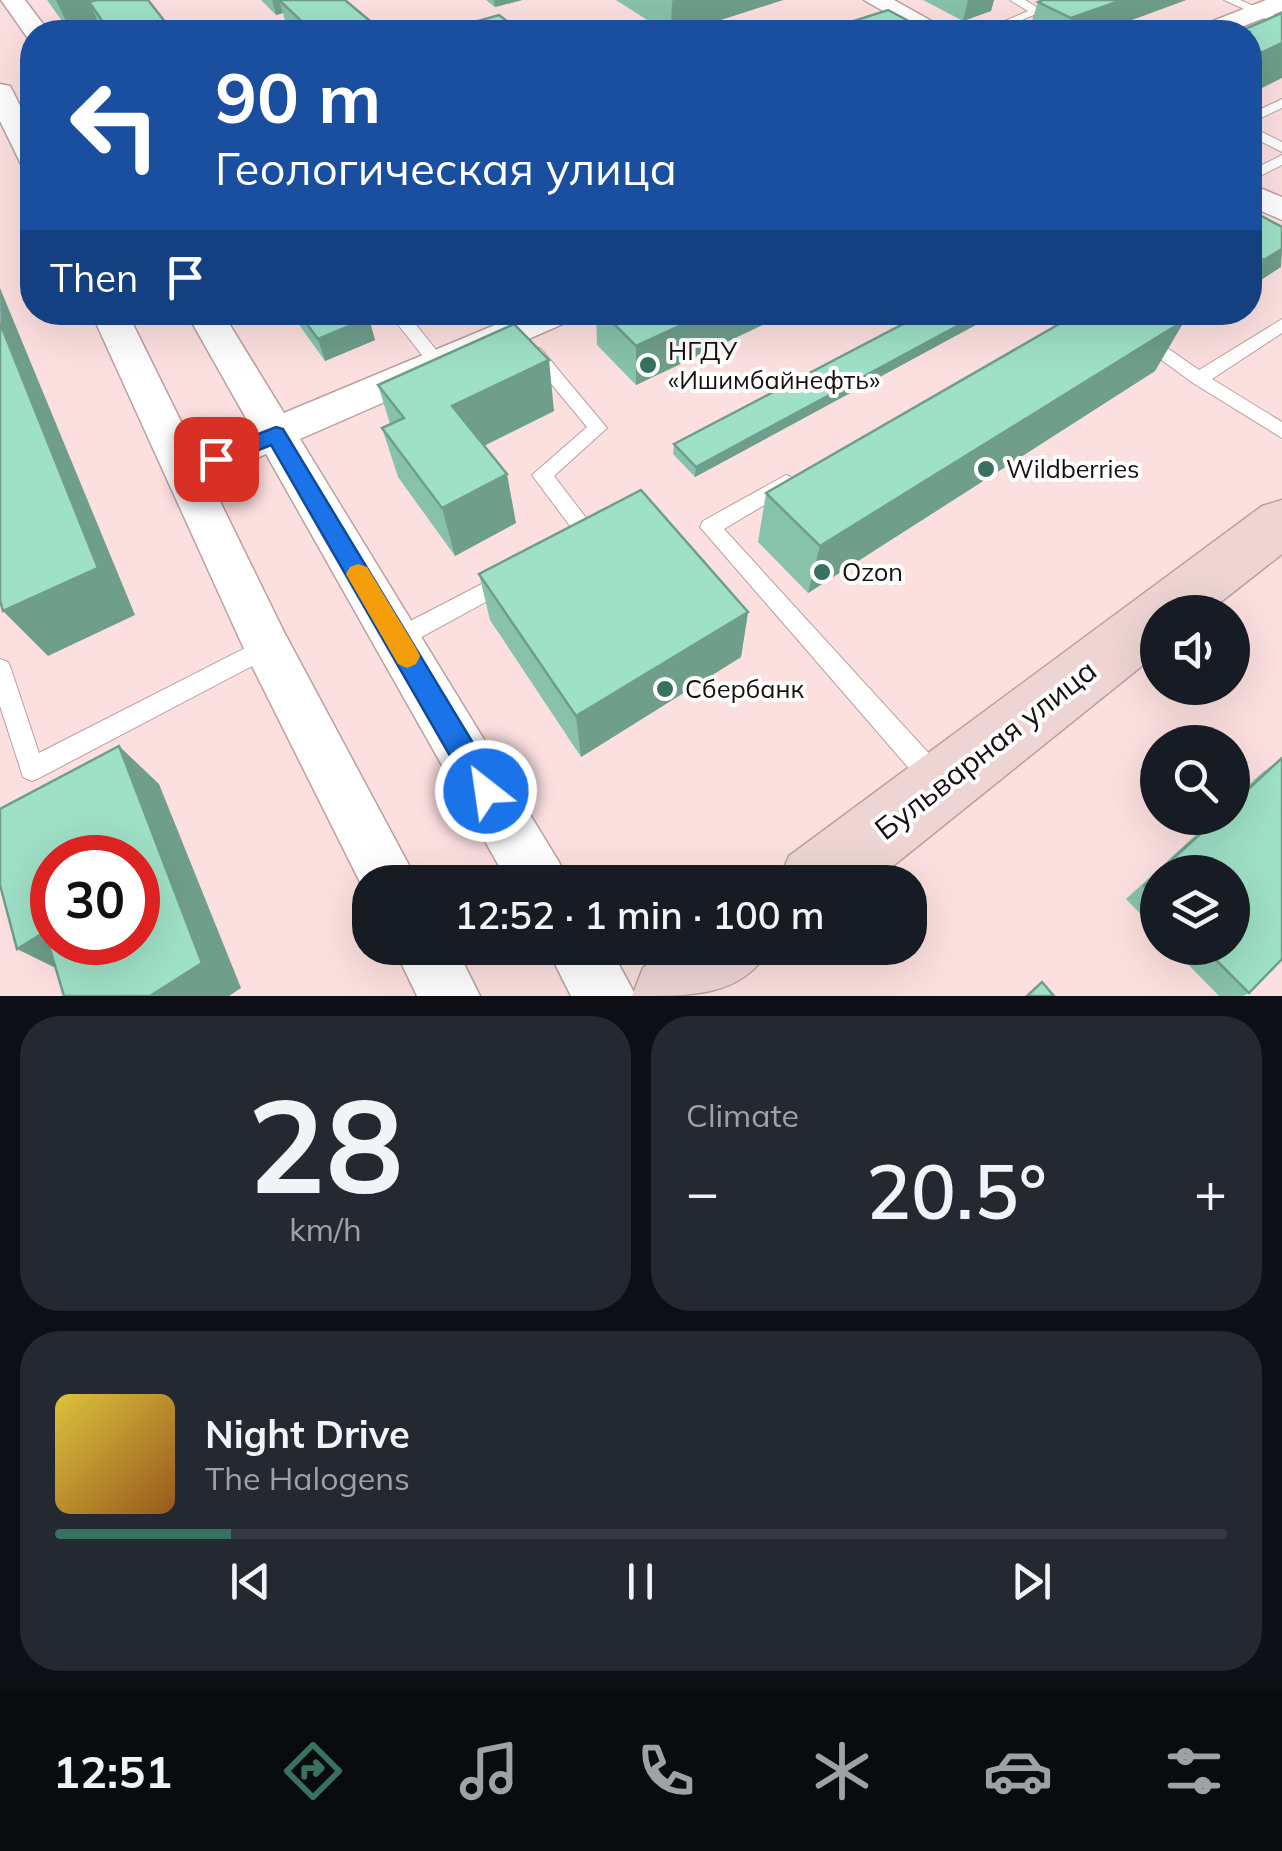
<!DOCTYPE html>
<meta charset="utf-8">
<style>
:root{--surface:#171b24;--page:#242831;--text:#f1f3f6;--muted:#9ea1a6;--line:#363941;--accent:#36725d}
body{margin:0;font-family:Mulish,sans-serif;background:var(--page);color:var(--text);height:100vh;display:flex;flex-direction:column;font-size:38px;white-space:nowrap}
*{box-sizing:border-box;margin:0}
p{font-size:32px;color:var(--muted)}
.icon{flex:none;width:55px;height:55px;fill:none;stroke:currentColor;stroke-width:2;stroke-linecap:round;stroke-linejoin:round}
.map{position:relative;height:996px;overflow:hidden}
.sheet{display:flex;flex-direction:column;gap:20px;padding:20px;background:#0d0f14;flex:1}
.sheet>*{flex:none}
.top-card{position:absolute;left:20px;top:20px;width:1242px;height:305px;border-radius:40px;box-shadow:0 10px 40px #0002;background:#1a4fa0;color:#fff;overflow:hidden}
.fabs{position:absolute;left:1140px;top:595px;display:grid;gap:20px}
.fabs a{display:grid;place-items:center;width:110px;height:110px;border-radius:50%;background:var(--surface);box-shadow:0 10px 40px #0002;font-size:50px}
.speed{position:absolute;left:30px;top:835px;display:flex;gap:20px;font-size:50px;font-weight:700;text-align:center}
.speed>*{display:grid;place-content:center;width:130px;height:130px;border-radius:50%;background:var(--surface);box-shadow:0 10px 40px #0002;line-height:1}
.speed .limit{border:15px solid #d22;background:#fff;color:#111}
.pin{position:absolute;display:grid;place-items:center;width:85px;height:85px;color:#fff;margin:-42px;border-radius:20px;box-shadow:0 5px 15px #0006}
.me{position:absolute;width:110px;margin:-55px;rotate:330deg;stroke-linejoin:round;filter:drop-shadow(0 0 8px #0008)}
.turn{display:flex;align-items:center;gap:35px;height:210px;padding:0 30px;font-size:45px}
.turn .icon{width:130px;height:130px;stroke-width:2.5}
.turn b{display:block;font-size:70px;line-height:85px}
.then{display:flex;align-items:center;height:95px;padding:0 30px;background:#0003;gap:20px;font-size:38px}
.big{font-size:75px;font-weight:600;line-height:1.1}
.sheet .tile{flex:1;display:flex;flex-direction:column;justify-content:center;gap:15px;min-width:0;padding:0 35px;border-radius:40px;background:var(--page)}
.sheet .dial{align-items:center;gap:0}
.dial b{font-size:130px;line-height:1}
.song{display:flex;align-items:center;gap:30px}
.cover{width:120px;height:120px;border-radius:15px;background:linear-gradient(135deg,hsl(50 70% 55%),hsl(30 70% 35%))}
.played{height:10px;border-radius:5px;background:linear-gradient(90deg,var(--accent) 15%,var(--line) 15%)}
.keys{display:flex;justify-content:space-around;direction:ltr}
.heat{display:flex;justify-content:space-between;align-items:center;font-size:55px;direction:ltr}
.sheet .tiles{flex:1;display:grid;gap:20px;grid-template-columns:1fr 1fr}
.tile:last-child{grid-column:span 2}
.trip{position:absolute;left:352px;top:865px;width:575px;height:100px;border-radius:40px;background:var(--surface);box-shadow:0 10px 40px #0002;font-weight:600;line-height:100px;text-align:center}
.tabs{display:flex;height:160px;justify-content:space-around;align-items:center;background:#090b0e;color:var(--muted)}
.tabs .icon{width:70px;height:70px}
.tabs .selected{color:var(--accent)}
.tabs b{font-size:45px;color:var(--text)}
.map>svg:first-child{display:block}
.lines{fill:none;stroke-linecap:round;stroke-linejoin:round}
.service-casing{stroke:#baa09e;stroke-width:2}
.minor-casing{stroke:#baa09e;stroke-width:3}
.secondary-casing{stroke:#baa09e;stroke-width:3}
.service{fill:#fff;fill-rule:evenodd}
.minor{fill:#fff;fill-rule:evenodd}
.secondary{fill:#eed5d4;fill-rule:evenodd}
.wall{fill:#88c2ab}
.shaded-wall{fill:#6f9e8b}
.building{fill:#9ee1c7;stroke:#6f9e8b;stroke-width:2.5;fill-rule:evenodd}
.route{fill:#1a73e8;stroke:#114b97;stroke-width:2.5}
.slow{fill:#f59e0b}
.poi-dot{fill:#36725d;stroke:#fff;stroke-width:4}
.labels{text-anchor:middle;stroke-width:8;stroke-linejoin:round;paint-order:stroke}
.poi-label{font-size:25px;fill:#180f0f;stroke:#fff;text-anchor:start}
.near-street-label{font-size:30px;fill:#180f0f;stroke:#fff}
</style>
<div class="map">
<svg width="1282" height="996" viewBox="0 0 1282 996">
<rect width="100%" height="100%" fill="#fce0df"/>
<g class="lines">
<defs>
<g id="service">
<polygon points="1010,0 1025,0 1043,11 994,32 979,32 1028,11"/>
<polygon points="1224,0 1240,0 1282,18 1282,26"/>
<polygon points="1282,99 1282,108 1250,123 1250,114"/>
<polygon points="1250,126 1282,142 1282,152 1250,136"/>
<polygon points="1282,155 1282,165 1250,181 1250,171"/>
<polygon points="388,312 406,312 445,361 448,365 445,369 433,369"/>
<polygon points="1096,312 1116,312 1199,370 1282,319 1282,333 1212,379 1282,422 1282,438 1193,383"/>
<polygon points="535,347 541,349 607,428 554,476 600,536 597,542 584,547 577,545 574,539 576,534 532,475 587,427 529,357 526,353"/>
<polygon points="786,475 793,478 796,483 793,488 724,529 944,770 947,779 944,788 935,791 926,788 700,527 703,521"/>
<polygon points="505,572 513,575 516,581 513,587 405,646 397,649 389,646 386,639 389,632"/>
<polygon points="267,637 275,640 278,647 275,654 41,777 32,781 23,777 0,706 0,659 8,662 11,669 39,753"/>
</g>
<g id="minor">
<polygon points="1,0 25,0 49,32 32,32 32,39 27,37"/>
<polygon points="864,0 894,0 951,32 920,32"/>
<polygon points="1266,0 1282,0 1282,11 1228,32 1194,32 1198,27"/>
<polygon points="0,84 10,86 32,129 32,167 21,164 0,121"/>
<polygon points="1250,184 1282,197 1282,220 1250,206"/>
<polygon points="91,312 127,312 195,450 251,427 186,312 222,312 284,413 526,312 576,312 572,320 300,439 559,862 567,882 508,882 266,454 209,479 284,632 418,882 370,882 370,902 250,662"/>
<polygon points="394,948 456,948 480,996 417,996"/>
<polygon points="547,948 610,948 636,996 571,996"/>
</g>
<g id="secondary">
<polygon points="1282,500 1282,554 1208,612 1158,612 1158,653 873,882 778,882 789,856 1262,506"/>
<path d="M670,948H770C743,996 694,996 632,996L643,968Z"/>
</g>
</defs>
<use href="#service" class="service-casing"/>
<use href="#minor" class="minor-casing"/>
<use href="#secondary" class="secondary-casing"/>
<use href="#service" class="service"/>
<use href="#minor" class="minor"/>
<use href="#secondary" class="secondary"/>
</g>
<g class="wall">
<polygon points="47,0 148,0 173,32 70,32"/>
<polygon points="261,0 345,0 370,21 372,32 292,32 287,28 283,13 276,15"/>
<polygon points="486,0 522,0 495,7"/>
<polygon points="616,0 783,0 683,32 666,32"/>
<polygon points="923,0 994,0 991,11 963,21"/>
<polygon points="1186,0 1099,32 1034,32 1029,30 1038,2"/>
<polygon points="474,22 513,32 476,32"/>
<polygon points="1250,210 1281,267 1250,287"/>
<polygon points="290,312 364,312 375,340 325,361"/>
<polygon points="596,312 790,312 636,385 597,345"/>
<polygon points="983,321 695,477 673,454 674,444"/>
<polygon points="1155,371 808,593 758,542 766,493"/>
<polygon points="378,385 554,411 484,446 516,523 455,556 398,477 382,428 390,424"/>
<polygon points="479,574 748,612 741,657 581,757 490,620"/>
<polygon points="1282,758 1249,993 1243,996 1219,996 1172,948 1232,948 1158,872 1158,932 1126,899 1214,818 1232,818 1232,800 1263,772"/>
</g>
<g class="shaded-wall">
<polygon points="56,0 108,0 89,2 103,32 71,32"/>
<polygon points="272,0 321,0 279,0 283,13 276,15"/>
<polygon points="494,0 522,0 495,7"/>
<polygon points="674,0 783,0 683,32 671,32 672,1"/>
<polygon points="968,0 994,0 991,11 963,21"/>
<polygon points="1122,0 1186,0 1099,32 1066,32 1071,18"/>
<polygon points="370,21 372,32 329,32"/>
<polygon points="512,25 513,32 487,32"/>
<polygon points="918,26 917,32 900,32"/>
<polygon points="1282,43 1282,78 1250,94 1250,58"/>
<polygon points="1282,249 1281,267 1250,287 1250,282 1264,260"/>
<polygon points="0,288 135,615 48,656 3,611"/>
<polygon points="710,312 790,312 636,385 636,346"/>
<polygon points="983,312 987,312 983,321 695,477 696,467"/>
<polygon points="369,318 375,340 325,361 318,339"/>
<polygon points="1185,320 1155,371 808,593 820,546"/>
<polygon points="549,360 554,411 463,456 452,406"/>
<polygon points="507,474 516,523 455,556 442,508"/>
<polygon points="748,612 741,657 581,757 576,716"/>
<polygon points="119,746 159,784 241,988 229,996 150,996"/>
<polygon points="45,932 72,976 17,949"/>
</g>
<g class="building">
<polygon points="96,0 148,0 173,32 110,32 89,2"/>
<polygon points="279,0 345,0 370,21 329,32 313,32"/>
<polygon points="1043,0 1122,0 1071,18 1038,2"/>
<polygon points="888,10 918,26 900,32 819,32"/>
<polygon points="1282,13 1282,43 1250,58 1250,32 1238,32"/>
<polygon points="499,15 512,25 487,32 474,22"/>
<polygon points="586,25 597,32 560,32"/>
<polygon points="1250,210 1282,227 1282,249 1264,260 1250,252"/>
<polygon points="298,312 364,312 369,318 318,339"/>
<polygon points="602,312 710,312 636,346"/>
<polygon points="926,312 983,312 696,467 674,444"/>
<polygon points="1080,312 1173,312 1185,320 820,546 766,493"/>
<polygon points="0,323 98,568 3,611 0,600"/>
<polygon points="514,324 549,360 452,406 507,474 442,508 382,428 404,418 378,385"/>
<polygon points="641,490 748,612 576,716 479,574"/>
<path d="M119,746L202,963L150,996H64L45,932L17,949L0,885V809ZM52,858H138V942H52Z"/>
<polygon points="1282,758 1282,959 1249,993 1204,948 1232,948 1232,872 1158,872 1218,818 1232,818 1232,804"/>
<polygon points="1158,873 1158,900 1144,886"/>
<polygon points="1042,982 1054,996 1027,996"/>
</g>
<polygon class="route" points="276,427 283,429 496,781 500,791 496,801 486,805 476,801 271,445 216,467 206,459 209,453"/>
<polygon class="slow" points="358,564 367,567 416,648 420,656 416,664 407,668 398,664 350,581 346,574 350,567"/>
<g class="poi-dot">
<circle cx="648" cy="365" r="10"/>
<circle cx="986" cy="469" r="10"/>
<circle cx="822" cy="572" r="10"/>
<circle cx="665" cy="689" r="10"/>
</g>
<g class="labels">
<g class="poi-label">
<text x="668" y="360">НГДУ<tspan x="668" dy="29">«Ишимбайнефть»</tspan></text>
<text x="1006" y="478">Wildberries</text>
<text x="842" y="581">Ozon</text>
<text x="685" y="698">Сбербанк</text>
</g>
<g class="near-street-label">
<text transform="translate(986 750) rotate(-38)" y="10">Бульварная улица</text>
</g>
</g>
</svg>
<div class="fabs">
<a><svg class="icon" aria-label="sound" viewBox="0 0 24 24"><path d="M4 9h4l5-4v14l-5-4H4zM17 9q2 3 0 6"/></svg></a>
<a><svg class="icon" aria-label="search" viewBox="0 0 24 24"><circle cx="10" cy="10" r="6"/><path d="M15 15l6 6"/></svg></a>
<a><svg class="icon" aria-label="layers" viewBox="0 0 24 24"><path d="M12 4l9 5-9 5-9-5zM3 14l9 5 9-5"/></svg></a>
</div>
<div class="speed"><div class="limit">30</div></div>
<div class="pin" style="left:216px;top:459px;background:#d93025"><svg class="icon" aria-label="arrive" viewBox="0 0 24 24"><path d="M6 21V4h12l-3 4 3 4H6"/></svg></div>
<svg class="me" style="left:486px;top:791px" viewBox="-20 -20 40 40"><circle r="17" fill="#1a73e8" stroke="#fff" stroke-width="3"/><path d="M0-11L8 9 0 5-8 9z" fill="#fff"/></svg>
<div class="trip">12:52 · 1 min · 100 m</div>
<div class="top-card">
<div class="turn"><svg class="icon" aria-label="left" viewBox="0 0 24 24"><path d="M17 20v-9H6M10 6l-5 5 5 5"/></svg><div><b>90 m</b>Геологическая улица</div></div>
<div class="then">Then<svg class="icon" aria-label="arrive" viewBox="0 0 24 24"><path d="M6 21V4h12l-3 4 3 4H6"/></svg></div>
</div>
</div>
<section class="sheet">
<div class="tiles">
<div class="tile dial"><b>28</b><p>km/h</p></div>
<div class="tile"><p>Climate</p>
<div class="heat"><a>−</a><b class="big">20.5°</b><a>+</a></div>
</div>
<div class="tile">
<div class="song"><i class="cover"></i><div><b>Night Drive</b><p>The Halogens</p></div></div>
<div class="played"></div>
<div class="keys"><svg class="icon" aria-label="previous" viewBox="0 0 24 24"><path d="M18 5L8 12l10 7zM5 5v14"/></svg><svg class="icon" aria-label="pause" viewBox="0 0 24 24"><path d="M8 5v14M16 5v14"/></svg><svg class="icon" aria-label="next" viewBox="0 0 24 24"><path d="M6 5l10 7-10 7zM19 5v14"/></svg></div>
</div>
</div>
</section>
<nav class="tabs">
<b>12:51</b>
<svg class="icon selected" aria-label="directions" viewBox="0 0 24 24"><path d="M12 3l9 9-9 9-9-9zM9 14v-3h6M13 9l2 2-2 2"/></svg>
<svg class="icon" aria-label="music" viewBox="0 0 24 24"><path d="M9 18V5l10-2v13"/><circle cx="6" cy="18" r="3"/><circle cx="16" cy="16" r="3"/></svg>
<svg class="icon" aria-label="phone" viewBox="0 0 24 24"><path d="M5 4h4l2 5-3 2q2 4 5 5l2-3 5 2v4C11 20 4 13 5 4z"/></svg>
<svg class="icon" aria-label="climate" viewBox="0 0 24 24"><path d="M12 3v18M4 7l16 10M4 17L20 7"/></svg>
<svg class="icon" aria-label="car" viewBox="0 0 24 24"><path d="M5 17H2v-5l4-1 3-4h7l3 4 3 1v5h-3M9 17h6M6 11h13"/><circle cx="7" cy="17" r="2"/><circle cx="17" cy="17" r="2"/></svg>
<svg class="icon" aria-label="filters" viewBox="0 0 24 24"><path d="M4 7h16M4 17h16"/><circle cx="9" cy="7" r="2"/><circle cx="15" cy="17" r="2"/></svg>
</nav>
